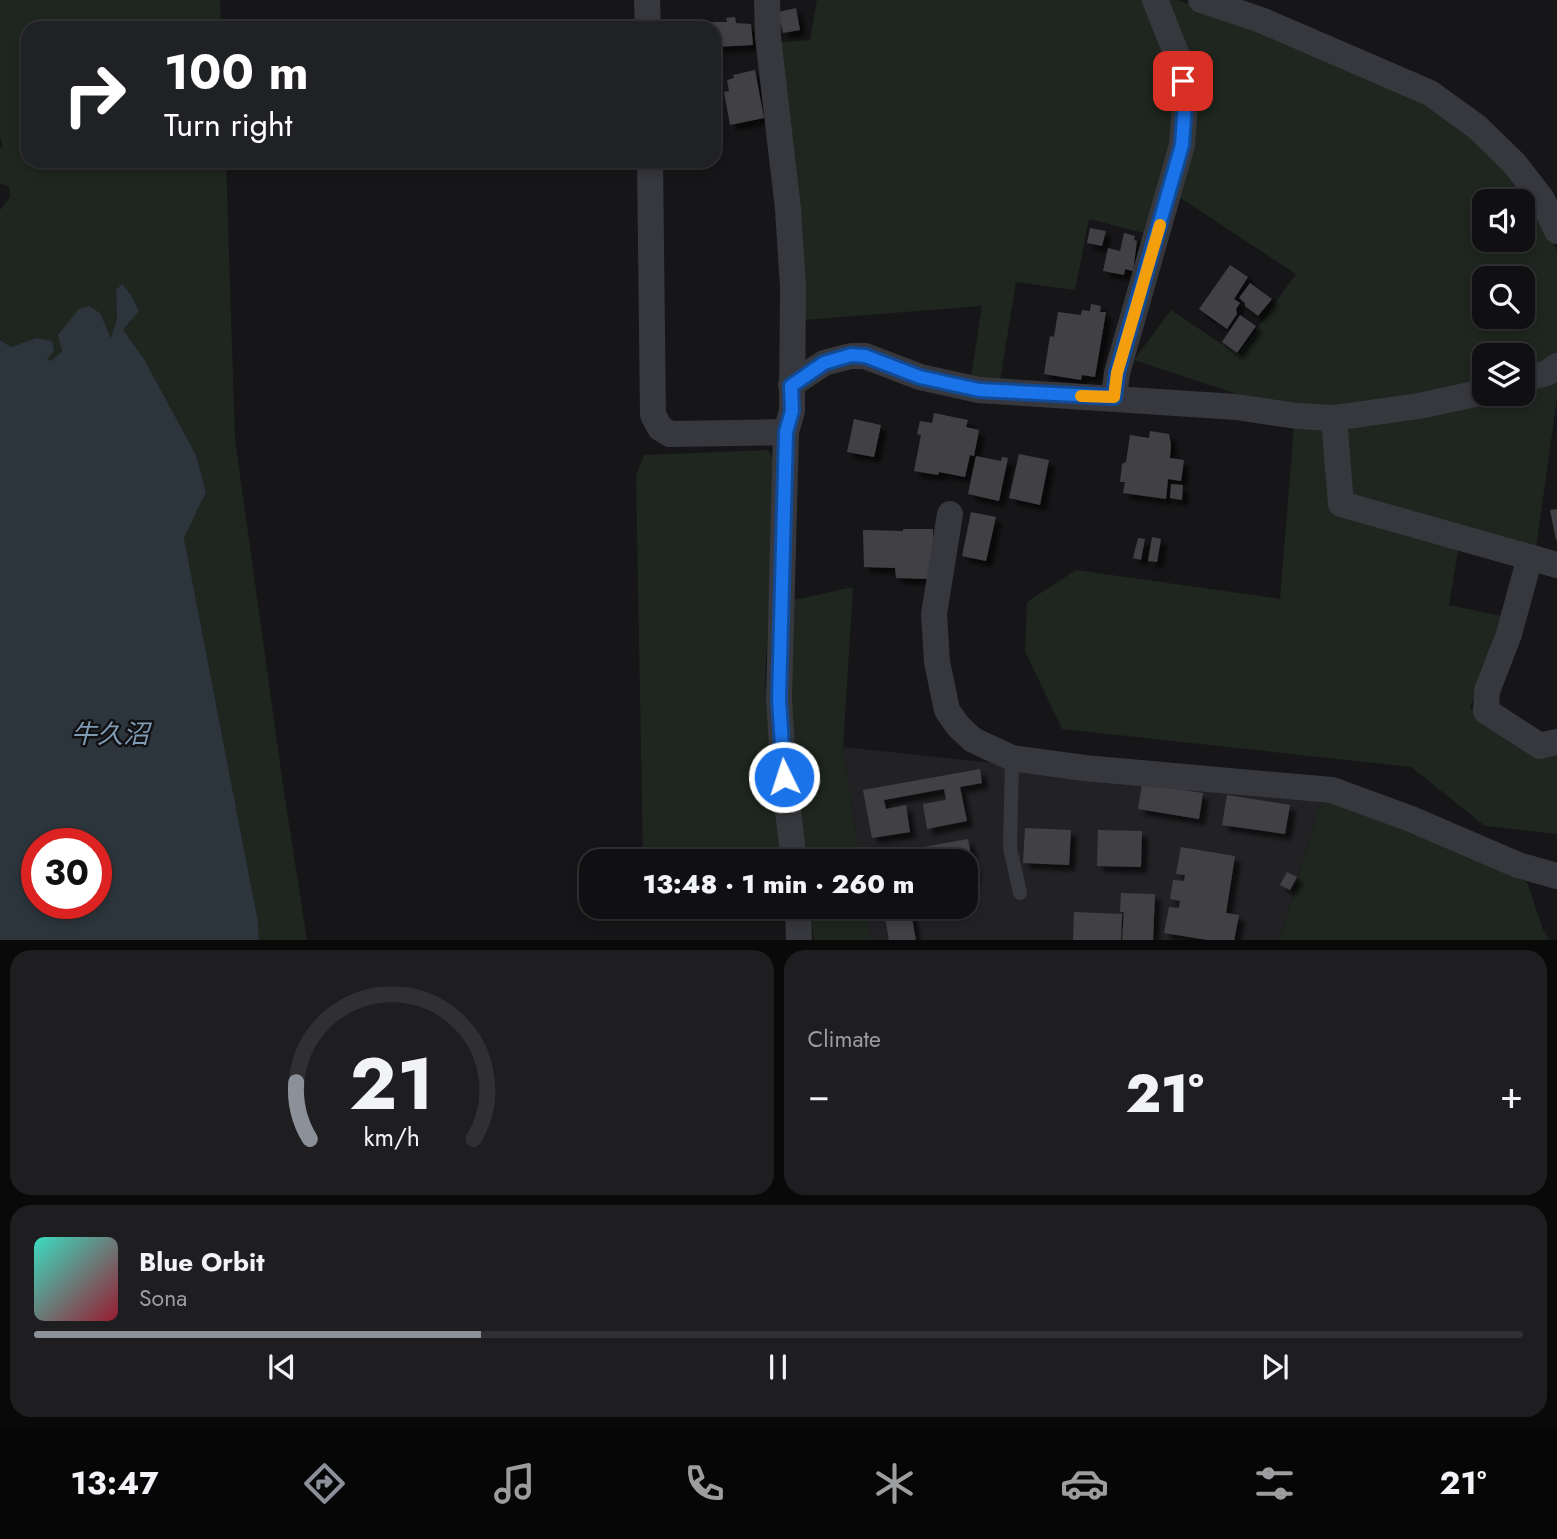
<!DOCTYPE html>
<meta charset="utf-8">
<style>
:root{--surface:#101012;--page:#1e1e20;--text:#f1f3f6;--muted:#9c9d9f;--line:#303032;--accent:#8c9099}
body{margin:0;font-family:Jost,"Noto Sans JP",sans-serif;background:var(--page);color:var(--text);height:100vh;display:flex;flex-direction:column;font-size:26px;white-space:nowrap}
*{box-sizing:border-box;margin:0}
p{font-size:23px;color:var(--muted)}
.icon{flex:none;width:38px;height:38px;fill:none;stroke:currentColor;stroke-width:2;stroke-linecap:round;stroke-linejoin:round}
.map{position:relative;height:940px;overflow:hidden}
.details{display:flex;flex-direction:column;gap:10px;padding:10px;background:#09090a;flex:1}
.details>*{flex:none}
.top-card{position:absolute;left:21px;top:21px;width:700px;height:147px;border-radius:21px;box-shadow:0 4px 10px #0003,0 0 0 2px var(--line);background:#202124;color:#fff;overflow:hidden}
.controls{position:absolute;left:1472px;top:189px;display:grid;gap:14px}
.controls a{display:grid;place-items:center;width:63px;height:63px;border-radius:14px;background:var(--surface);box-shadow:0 4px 10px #0003,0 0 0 2px var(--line);font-size:35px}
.speed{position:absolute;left:21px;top:828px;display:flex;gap:14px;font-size:35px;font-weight:700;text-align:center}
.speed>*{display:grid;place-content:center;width:91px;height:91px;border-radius:50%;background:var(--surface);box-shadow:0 4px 10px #0003,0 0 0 2px var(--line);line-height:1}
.speed .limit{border:10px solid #d22;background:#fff;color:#111}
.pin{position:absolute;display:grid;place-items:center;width:60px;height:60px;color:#fff;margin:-30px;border-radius:14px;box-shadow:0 4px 10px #0006}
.me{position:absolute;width:77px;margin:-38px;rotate:356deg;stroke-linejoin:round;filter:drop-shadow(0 0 5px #0008)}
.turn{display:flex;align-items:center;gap:24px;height:147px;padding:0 28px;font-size:32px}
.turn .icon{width:91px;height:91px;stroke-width:2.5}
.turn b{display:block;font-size:49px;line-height:60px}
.big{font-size:52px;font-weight:800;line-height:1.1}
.details .tile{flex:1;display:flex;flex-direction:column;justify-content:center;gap:10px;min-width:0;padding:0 24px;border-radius:21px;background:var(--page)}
.details .dial{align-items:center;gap:0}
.dial svg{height:182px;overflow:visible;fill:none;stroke:var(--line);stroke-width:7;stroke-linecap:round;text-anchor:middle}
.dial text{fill:var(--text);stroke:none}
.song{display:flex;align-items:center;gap:21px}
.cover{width:84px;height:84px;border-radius:10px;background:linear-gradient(135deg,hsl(170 70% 55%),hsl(350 70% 35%))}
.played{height:7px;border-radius:4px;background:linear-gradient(90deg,var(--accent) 30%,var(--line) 30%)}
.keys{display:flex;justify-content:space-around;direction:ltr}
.heat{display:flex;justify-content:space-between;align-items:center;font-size:38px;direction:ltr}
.details .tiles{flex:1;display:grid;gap:10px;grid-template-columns:1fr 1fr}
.tile:last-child{grid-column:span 2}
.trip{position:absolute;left:579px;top:849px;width:399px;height:70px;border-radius:21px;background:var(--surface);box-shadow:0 4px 10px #0003,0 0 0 2px var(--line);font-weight:800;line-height:70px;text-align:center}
.dock{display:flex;height:112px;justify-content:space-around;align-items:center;background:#060607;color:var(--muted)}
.dock .icon{width:49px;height:49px}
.dock .on{color:var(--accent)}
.dock b{font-size:32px;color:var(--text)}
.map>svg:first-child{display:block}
.built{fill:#222225}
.green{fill:#1e261f;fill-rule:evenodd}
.water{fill:#2c353c;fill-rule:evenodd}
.building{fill:#404145;filter:url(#shadow)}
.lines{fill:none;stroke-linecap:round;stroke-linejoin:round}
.lane{stroke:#37383d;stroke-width:14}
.street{stroke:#37383d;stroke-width:26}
.route-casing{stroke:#114b97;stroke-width:18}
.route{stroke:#1a73e8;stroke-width:12}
.slow{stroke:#f59e0b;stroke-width:12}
.labels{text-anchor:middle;stroke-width:5;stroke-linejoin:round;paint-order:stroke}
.water-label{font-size:26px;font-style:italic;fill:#7f9bb3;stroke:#111113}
</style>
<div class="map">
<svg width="1557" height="941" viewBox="0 0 1557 941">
<defs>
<filter id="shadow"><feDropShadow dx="6" dy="6" stdDeviation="2" flood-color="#0009"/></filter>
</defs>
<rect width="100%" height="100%" fill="#161618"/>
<polygon class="built" points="843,747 1322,798 1279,940 870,940 868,907 966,906 966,861 860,861"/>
<g class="green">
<polygon points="0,0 220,0 221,28 28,28 28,161 226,161 235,439 283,785 307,940 259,940 258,922 184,538 206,492 196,455 144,359 122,330 131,322 116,290 117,318 111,339 100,313 51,362 47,360 36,338 11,347 0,340 0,210 10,197 9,186 0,184 0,149 3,145 0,138"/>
<polygon points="817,0 1148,0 1171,62 1175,135 1148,234 1089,219 1075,290 1016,282 1000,381 971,377 982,306 803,320 781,42 810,40"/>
<path d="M1165,0H1177L1245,24L1408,89L1486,147L1539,211L1557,251V359L1523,374L1522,355H1484V382L1324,411L1249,398L1134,360L1171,310L1238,355L1296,274L1179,197ZM1484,201H1522V240H1484ZM1484,278H1522V317H1484Z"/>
<polygon points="1557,381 1557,398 1536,548 1462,527 1449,605 1501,616 1470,708 1545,758 1557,755 1557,834 1485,826 1411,767 1062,729 1025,651 1027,602 1076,570 1280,599 1294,426 1342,430 1518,396"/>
<polygon points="768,450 776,465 765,681 781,861 643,861 636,475 644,455"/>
<polygon points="853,587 843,747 860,861 804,861 794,784 789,601"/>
<polygon points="1322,798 1349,805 1527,882 1543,930 1550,940 1279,941"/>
<polygon points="810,907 868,907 870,940 814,940"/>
</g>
<path class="water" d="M122,284L131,295L139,311L123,330L144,359L196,455L206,492L184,538L258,922L259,940H0V340L11,347L36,338L52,341L54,351L47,359L51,361L62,351L58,335L79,309L89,306L100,313L111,338L117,318L116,290ZM37,844H96V903H37Z"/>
<g class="building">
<polygon points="796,8 800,30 783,33 778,12"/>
<polygon points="735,17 736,23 751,24 753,45 714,47 714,28 707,28 707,22 727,22 726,18"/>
<polygon points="755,70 764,118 730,125 724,92 729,91 727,80 734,78 733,75"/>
<polygon points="1090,228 1106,231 1102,246 1087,243"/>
<polygon points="1124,233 1135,236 1134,240 1137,241 1133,271 1125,269 1124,275 1103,271 1108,248 1120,251"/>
<polygon points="1230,265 1248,277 1234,299 1240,303 1236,309 1237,314 1227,329 1199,309"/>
<polygon points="1250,283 1272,299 1258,316 1245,306 1245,303 1239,298"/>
<polygon points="1091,304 1101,306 1100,312 1106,312 1095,377 1082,375 1081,380 1044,374 1050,336 1054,337 1058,312 1081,315 1082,310 1090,311"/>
<polygon points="1240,315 1256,326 1237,353 1222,342"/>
<polygon points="934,413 968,420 966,427 979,430 974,456 970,455 965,477 939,472 938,475 914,471 921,435 917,434 920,421 932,423"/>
<polygon points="854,419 881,425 874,457 847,452"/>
<polygon points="1150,431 1169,434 1171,444 1170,458 1184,460 1181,481 1168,479 1166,499 1123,493 1125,482 1120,482 1122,464 1126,462 1130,435 1149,438"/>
<polygon points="1019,454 1049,460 1040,505 1009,498"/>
<polygon points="976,456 1001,461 1002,457 1008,458 999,501 968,494"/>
<polygon points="1171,484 1183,485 1182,500 1170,498"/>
<polygon points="1557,509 1557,540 1556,540 1550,510"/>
<polygon points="971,512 996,517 986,561 962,556"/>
<polygon points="903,529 933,529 933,571 929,579 896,578 895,568 864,567 863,530 903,531"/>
<polygon points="1152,537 1161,539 1157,562 1148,561"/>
<polygon points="1138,538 1145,539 1141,560 1133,558"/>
<polygon points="980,769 982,783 960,787 967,821 927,829 923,804 946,800 944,789 884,800 886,809 906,805 910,832 872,838 863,790"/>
<polygon points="1142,784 1203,793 1199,819 1138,809"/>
<polygon points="1227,795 1290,805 1285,834 1222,825"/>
<polygon points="1025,828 1071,830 1069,865 1023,863"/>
<polygon points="1098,830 1142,831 1141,867 1097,866"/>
<polygon points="968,839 975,877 966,879 966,861 875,861 874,856"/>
<polygon points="1181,847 1235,856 1226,913 1239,915 1234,941 1214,941 1164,933 1169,907 1179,908 1180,901 1170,899 1173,880 1184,881 1185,875 1176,874"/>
<polygon points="1287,872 1297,877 1290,890 1280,885"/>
<polygon points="1121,893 1155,894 1153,941 1122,941 1124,912 1120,912"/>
<polygon points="910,906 916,941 889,941 884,911"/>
<polygon points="1074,912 1122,914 1121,941 1073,941"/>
</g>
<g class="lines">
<polyline class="lane" points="1012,758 1010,848 1020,893"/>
<g class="street">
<polyline points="647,0 648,28"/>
<polyline points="767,0 768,37 788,209 793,287 792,411 786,432"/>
<polyline points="1201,0 1261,20 1430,93 1477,127 1514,163 1542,199 1557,231"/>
<polyline points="650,161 653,415 660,428 670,434 786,432 779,699 784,777 794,861"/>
<polyline points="1522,380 1547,373 1557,366"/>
<polyline points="791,385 824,363 851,356 865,356 920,377 979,390 1236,407 1297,416 1334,418 1419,406 1484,392"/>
<polyline points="1114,397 1117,373 1182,145 1185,104 1183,81 1178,58 1155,0"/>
<polyline points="1334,418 1341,504 1557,565"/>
<polyline points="950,514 934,614 937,662 947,710 958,726 973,740 1012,758 1084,768 1332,790 1411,819 1518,865 1557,876"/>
<polyline points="1530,557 1509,634 1487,691 1486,711 1540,746 1557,742"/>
<polyline points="798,906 799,941"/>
</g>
</g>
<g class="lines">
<defs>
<polyline id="route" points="784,777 779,699 786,432 792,411 791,386 824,363 851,355 865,356 920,377 979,390 1114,397 1117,373 1182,145 1185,104 1183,81"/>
</defs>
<use href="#route" class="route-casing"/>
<use href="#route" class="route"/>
<polyline class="slow" points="1081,396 1114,397 1117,373 1160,225"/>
</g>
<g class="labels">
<g class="water-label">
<text x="110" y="743">牛久沼</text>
</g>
</g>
</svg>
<div class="controls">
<a><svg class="icon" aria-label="sound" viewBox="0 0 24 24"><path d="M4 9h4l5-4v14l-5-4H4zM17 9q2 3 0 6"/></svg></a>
<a><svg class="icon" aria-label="search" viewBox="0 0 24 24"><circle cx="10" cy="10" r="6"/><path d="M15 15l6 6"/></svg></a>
<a><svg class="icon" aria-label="layers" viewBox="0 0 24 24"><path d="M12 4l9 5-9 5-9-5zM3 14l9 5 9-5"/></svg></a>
</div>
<div class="speed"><div class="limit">30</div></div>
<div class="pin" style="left:1183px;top:81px;background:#d93025"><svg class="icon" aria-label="arrive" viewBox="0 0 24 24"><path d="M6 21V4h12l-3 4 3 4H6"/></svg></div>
<svg class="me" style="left:784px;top:777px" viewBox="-20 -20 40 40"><circle r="17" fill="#1a73e8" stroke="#fff" stroke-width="3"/><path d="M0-11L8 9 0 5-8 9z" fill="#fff"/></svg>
<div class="trip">13:48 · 1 min · 260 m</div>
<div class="top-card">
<div class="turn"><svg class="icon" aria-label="right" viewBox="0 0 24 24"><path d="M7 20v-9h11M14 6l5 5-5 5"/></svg><div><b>100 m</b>Turn right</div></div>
</div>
</div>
<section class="details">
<div class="tiles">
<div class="tile dial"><svg viewBox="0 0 100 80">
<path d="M14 69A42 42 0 1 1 86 69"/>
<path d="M14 69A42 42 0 0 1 8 44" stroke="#8c9099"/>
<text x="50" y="56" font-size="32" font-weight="700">21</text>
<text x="50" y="72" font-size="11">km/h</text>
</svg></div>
<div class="tile"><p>Climate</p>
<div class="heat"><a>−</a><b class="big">21°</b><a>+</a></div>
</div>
<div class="tile">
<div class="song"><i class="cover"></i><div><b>Blue Orbit</b><p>Sona</p></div></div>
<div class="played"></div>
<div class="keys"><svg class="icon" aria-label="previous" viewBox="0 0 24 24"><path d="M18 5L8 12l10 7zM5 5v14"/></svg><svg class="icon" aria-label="pause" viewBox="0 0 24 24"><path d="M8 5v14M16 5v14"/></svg><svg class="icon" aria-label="next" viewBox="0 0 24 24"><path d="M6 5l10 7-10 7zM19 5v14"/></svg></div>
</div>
</div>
</section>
<nav class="dock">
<b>13:47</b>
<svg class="icon on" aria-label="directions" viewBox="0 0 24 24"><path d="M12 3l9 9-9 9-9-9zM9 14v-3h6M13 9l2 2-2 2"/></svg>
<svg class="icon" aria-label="music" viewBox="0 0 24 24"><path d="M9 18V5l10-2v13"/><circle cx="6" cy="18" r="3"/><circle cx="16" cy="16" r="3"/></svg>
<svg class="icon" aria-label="phone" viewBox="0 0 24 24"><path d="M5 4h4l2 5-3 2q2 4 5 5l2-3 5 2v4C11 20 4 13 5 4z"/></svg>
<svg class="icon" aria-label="climate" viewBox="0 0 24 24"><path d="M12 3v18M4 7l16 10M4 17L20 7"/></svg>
<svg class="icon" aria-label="car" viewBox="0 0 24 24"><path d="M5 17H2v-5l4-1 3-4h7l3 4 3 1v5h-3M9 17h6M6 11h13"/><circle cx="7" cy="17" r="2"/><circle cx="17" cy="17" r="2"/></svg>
<svg class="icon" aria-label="filters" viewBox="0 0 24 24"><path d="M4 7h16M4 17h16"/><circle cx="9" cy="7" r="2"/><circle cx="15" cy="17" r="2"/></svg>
<b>21°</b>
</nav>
